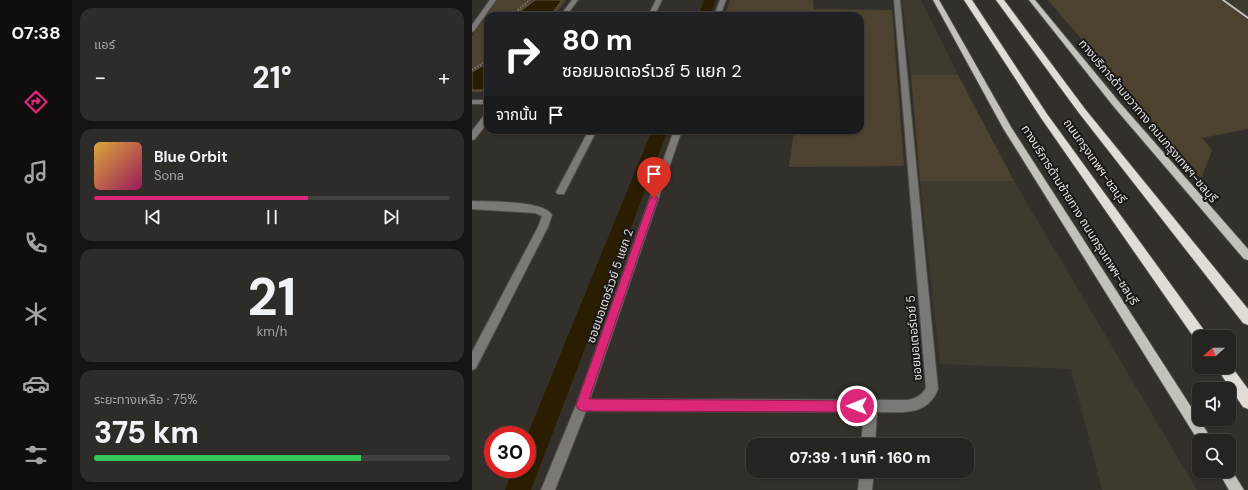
<!DOCTYPE html>
<html lang="th">
<meta charset="utf-8">
<style>
:root{--surface:#262420;--page:#2e2c29;--text:#f1f3f6;--muted:#a4a4a5;--line:#42413e;--accent:#db2777}
body{margin:0;font-family:"DM Sans","Noto Sans Thai",sans-serif;background:var(--page);color:var(--text);height:100vh;display:flex;flex-direction:column;font-size:15px;white-space:nowrap}
*{box-sizing:border-box;margin:0}
p{font-size:13px;color:var(--muted)}
.icon{flex:none;width:22px;height:22px;fill:none;stroke:currentColor;stroke-width:2;stroke-linecap:round;stroke-linejoin:round}
.map{position:relative;flex:1;overflow:hidden}
.details{display:flex;flex-direction:column;gap:8px;padding:8px;background:#151412;width:400px}
.details>*{flex:none}
.top-card{position:absolute;left:12px;top:12px;width:380px;height:122px;border-radius:12px;box-shadow:0 1px 3px #0004,0 0 0 1px var(--line);background:#202124;color:#fff;overflow:hidden}
.needle{width:26px;rotate:250deg}
.fabs{position:absolute;left:720px;top:330px;display:grid;gap:8px}
.fabs a{display:grid;place-items:center;width:44px;height:44px;border-radius:8px;background:var(--surface);box-shadow:0 1px 3px #0004,0 0 0 1px var(--line);font-size:20px}
.speed{position:absolute;left:12px;top:426px;display:flex;gap:8px;font-size:20px;font-weight:700;text-align:center}
.speed>*{display:grid;place-content:center;width:52px;height:52px;border-radius:50%;background:var(--surface);box-shadow:0 1px 3px #0004,0 0 0 1px var(--line);line-height:1}
.speed .limit{border:6px solid #d22;background:#fff;color:#111}
.pin{position:absolute;display:grid;place-items:center;width:34px;height:34px;color:#fff;margin:-41px -17px;border-radius:50% 50% 50% 0;rotate:-45deg;box-shadow:0 0 4px #0007}
.pin .icon{rotate:45deg}
.me{position:absolute;width:44px;margin:-22px;rotate:270deg;stroke-linejoin:round;filter:drop-shadow(0 0 3px #0008)}
.turn{display:flex;align-items:center;gap:14px;height:84px;padding:0 12px;font-size:18px}
.turn .icon{width:52px;height:52px;stroke-width:2.5}
.turn b{display:block;font-size:28px;line-height:34px}
.then{display:flex;align-items:center;height:38px;padding:0 12px;background:#0003;gap:8px;font-size:15px}
.big{font-size:30px;font-weight:800;line-height:1.1}
.details .tile{flex:1;display:flex;flex-direction:column;justify-content:center;gap:6px;min-width:0;padding:0 14px;border-radius:12px;background:var(--page)}
.details .dial{align-items:center;gap:0}
.dial b{font-size:52px;line-height:1}
.song{display:flex;align-items:center;gap:12px}
.cover{width:48px;height:48px;border-radius:6px;background:linear-gradient(135deg,hsl(40 70% 55%),hsl(330 70% 35%))}
.played{height:4px;border-radius:2px;background:linear-gradient(90deg,var(--accent) 60%,var(--line) 60%)}
.keys{display:flex;justify-content:space-around;direction:ltr}
.heat{display:flex;justify-content:space-between;align-items:center;font-size:22px;direction:ltr}
.charge{height:6px;border-radius:3px;background:linear-gradient(90deg,#34c759 75%,var(--line) 0)}
.trip{position:absolute;left:274px;top:438px;width:228px;height:40px;border-radius:12px;background:var(--surface);box-shadow:0 1px 3px #0004,0 0 0 1px var(--line);font-weight:800;line-height:40px;text-align:center}
main{display:flex;flex:1;min-height:0}
.dock{display:flex;flex-direction:column;width:72px;justify-content:space-around;align-items:center;background:#0f0e0d;color:var(--muted)}
.dock .icon{width:28px;height:28px}
.dock .current{color:var(--accent)}
.dock b{font-size:18px;color:var(--text)}
.map>svg:first-child{display:block}
.built{fill:#3f3a2e}
.green{fill:#4c422f}
.water{fill:#2b1d00;stroke:#625843}
.lines{fill:none;stroke-linecap:round;stroke-linejoin:round}
.canal{fill:#2b1d00;fill-rule:evenodd}
.minor-casing{stroke:#4f4c48;stroke-width:2}
.major-casing{stroke:#4f4c48;stroke-width:2}
.highway-casing{stroke:#4f4c48;stroke-width:2}
.path{stroke:#7d7a76;stroke-width:2;stroke-dasharray:1.5 1.5;stroke-linecap:butt}
.minor{fill:#7a7976;fill-rule:evenodd}
.major{fill:#c4c1bb;fill-rule:evenodd}
.highway{fill:#e1ddd6;fill-rule:evenodd}
.rail{stroke:#c3c1be;stroke-width:2}
.route{fill:#db2777;stroke:#8e194d}
.labels{text-anchor:middle;stroke-width:4;stroke-linejoin:round;paint-order:stroke}
.street-label{font-size:12px;fill:#e3e1de;stroke:#1a1816}
</style>
<main>
<nav class="dock">
<b>07:38</b>
<svg class="icon current" aria-label="directions" viewBox="0 0 24 24"><path d="M12 3l9 9-9 9-9-9zM9 14v-3h6M13 9l2 2-2 2"/></svg>
<svg class="icon" aria-label="music" viewBox="0 0 24 24"><path d="M9 18V5l10-2v13"/><circle cx="6" cy="18" r="3"/><circle cx="16" cy="16" r="3"/></svg>
<svg class="icon" aria-label="phone" viewBox="0 0 24 24"><path d="M5 4h4l2 5-3 2q2 4 5 5l2-3 5 2v4C11 20 4 13 5 4z"/></svg>
<svg class="icon" aria-label="climate" viewBox="0 0 24 24"><path d="M12 3v18M4 7l16 10M4 17L20 7"/></svg>
<svg class="icon" aria-label="car" viewBox="0 0 24 24"><path d="M5 17H2v-5l4-1 3-4h7l3 4 3 1v5h-3M9 17h6M6 11h13"/><circle cx="7" cy="17" r="2"/><circle cx="17" cy="17" r="2"/></svg>
<svg class="icon" aria-label="filters" viewBox="0 0 24 24"><path d="M4 7h16M4 17h16"/><circle cx="9" cy="7" r="2"/><circle cx="15" cy="17" r="2"/></svg>
</nav>
<section class="details">
<div class="tile"><p>แอร์</p>
<div class="heat"><a>−</a><b class="big">21°</b><a>+</a></div>
</div>
<div class="tile">
<div class="song"><i class="cover"></i><div><b>Blue Orbit</b><p>Sona</p></div></div>
<div class="played"></div>
<div class="keys"><svg class="icon" aria-label="previous" viewBox="0 0 24 24"><path d="M18 5L8 12l10 7zM5 5v14"/></svg><svg class="icon" aria-label="pause" viewBox="0 0 24 24"><path d="M8 5v14M16 5v14"/></svg><svg class="icon" aria-label="next" viewBox="0 0 24 24"><path d="M6 5l10 7-10 7zM19 5v14"/></svg></div>
</div>
<div class="tile dial"><b>21</b><p>km/h</p></div>
<div class="tile"><p>ระยะทางเหลือ · 75%</p><b class="big">375 km</b><div class="charge"></div></div>
</section>
<div class="map">
<svg width="776" height="490" viewBox="0 0 776 490">
<rect width="100%" height="100%" fill="#33302b"/>
<g class="built">
<polygon points="430,0 449,0 486,75 439,75"/>
<polygon points="751,0 776,0 776,18"/>
<polygon points="448,181 542,181 725,490 630,490 599,369 468,364"/>
</g>
<g class="green">
<polygon points="25,0 94,0 82,16 16,16 16,92 0,92 0,36"/>
<polygon points="258,0 341,0 342,9 420,10 432,166 317,167 322,130 388,130 388,16 253,16"/>
<polygon points="576,0 749,0 776,20 776,129 730,138 740,150 729,179"/>
<polygon points="439,75 486,75 542,181 448,181"/>
</g>
<g class="water">
<polygon points="63,0 90,0 78,16 46,16 46,13"/>
<polygon points="16,63 16,90 0,90 0,72"/>
</g>
<g class="lines">
<g class="canal">
<polygon points="232,0 244,0 238,16 226,16"/>
<polygon points="180,130 196,130 59,490 33,490 41,469 55,469 55,436"/>
</g>
<defs>
<g id="minor">
<polygon points="18,0 24,0 2,31 0,32 0,25"/>
<polygon points="100,0 106,0 94,16 88,16"/>
<polygon points="184,0 190,0 182,16 176,16"/>
<polygon points="248,0 254,0 248,16 242,16"/>
<path d="M422,0H428L466,389C455,417 430,412 405,412L403,445H389L392,412L114,411L83,490H69L104,405L202,130H210L118,399L436,400C444,398 449,396 454,388Z"/>
<rect x="0" y="100" width="16" height="4"/>
<polygon points="16,113 16,122 3,139 0,140 0,131 13,114"/>
<polygon points="117,130 125,130 92,194 86,194 84,192"/>
<path d="M0,201C17,202 72,200 80,215L76,227L4,368L0,370V352L66,227L70,216L63,213L0,209Z"/>
<polygon points="388,471 402,471 400,490 386,490"/>
</g>
<g id="major">
<polygon points="461,0 467,0 539,127 741,441 727,442 531,128"/>
<polygon points="557,0 563,0 648,103 776,249 776,260 772,259 642,107"/>
<polygon points="757,466 772,490 757,490 746,471 757,471"/>
</g>
<g id="highway">
<polygon points="492,0 500,0 575,114 737,337 727,337 727,342 725,342 569,118"/>
<polygon points="524,0 532,0 613,109 776,309 776,325 771,323 607,113"/>
<polygon points="757,363 776,389 776,409 771,407 744,367 757,367"/>
</g>
</defs>
<use href="#minor" class="minor-casing"/>
<use href="#major" class="major-casing"/>
<use href="#highway" class="highway-casing"/>
<g class="path">
<polyline points="39,16 58,0"/>
<polyline points="0,70 16,60"/>
</g>
<use href="#minor" class="minor"/>
<use href="#major" class="major"/>
<use href="#highway" class="highway"/>
<polyline class="rail" points="751,0 776,18"/>
</g>
<polygon class="route" points="182,195 186,198 117,399 385,401 389,402 390,406 389,410 385,412 110,411 106,409 104,405 178,198"/>
<g class="labels">
<g class="street-label">
<text transform="translate(676 121) rotate(50)" y="4">ทางบริการด้านขวาทาง ถนนกรุงเทพฯ-ชลบุรี</text>
<text transform="translate(623 161) rotate(55)" y="4">ถนนกรุงเทพฯ-ชลบุรี</text>
<text transform="translate(608 215) rotate(58)" y="4">ทางบริการด้านซ้ายทาง ถนนกรุงเทพฯ-ชลบุรี</text>
<text transform="translate(138 286) rotate(-71)" y="4">ซอยมอเตอร์เวย์ 5 แยก 2</text>
<text transform="translate(442 338) rotate(-95)" y="4">ซอยมอเตอร์เวย์ 5</text>
</g>
</g>
</svg>
<div class="fabs">
<a><svg class="needle" viewBox="-14 -14 28 28"><path d="M0-13l5 13h-10z" fill="#e53935"/><path d="M0 13l5-13h-10z" fill="#a4a4a5"/></svg></a>
<a><svg class="icon" aria-label="sound" viewBox="0 0 24 24"><path d="M4 9h4l5-4v14l-5-4H4zM17 9q2 3 0 6"/></svg></a>
<a><svg class="icon" aria-label="search" viewBox="0 0 24 24"><circle cx="10" cy="10" r="6"/><path d="M15 15l6 6"/></svg></a>
</div>
<div class="speed"><div class="limit">30</div></div>
<div class="pin" style="left:182px;top:198px;background:#d93025"><svg class="icon" aria-label="arrive" viewBox="0 0 24 24"><path d="M6 21V4h12l-3 4 3 4H6"/></svg></div>
<svg class="me" style="left:385px;top:406px" viewBox="-20 -20 40 40"><circle r="17" fill="#db2777" stroke="#fff" stroke-width="3"/><path d="M0-11L8 9 0 5-8 9z" fill="#fff"/></svg>
<div class="trip">07:39 · 1 นาที · 160 m</div>
<div class="top-card">
<div class="turn"><svg class="icon" aria-label="right" viewBox="0 0 24 24"><path d="M7 20v-9h11M14 6l5 5-5 5"/></svg><div><b>80 m</b>ซอยมอเตอร์เวย์ 5 แยก 2</div></div>
<div class="then">จากนั้น<svg class="icon" aria-label="arrive" viewBox="0 0 24 24"><path d="M6 21V4h12l-3 4 3 4H6"/></svg></div>
</div>
</div>
</main>
